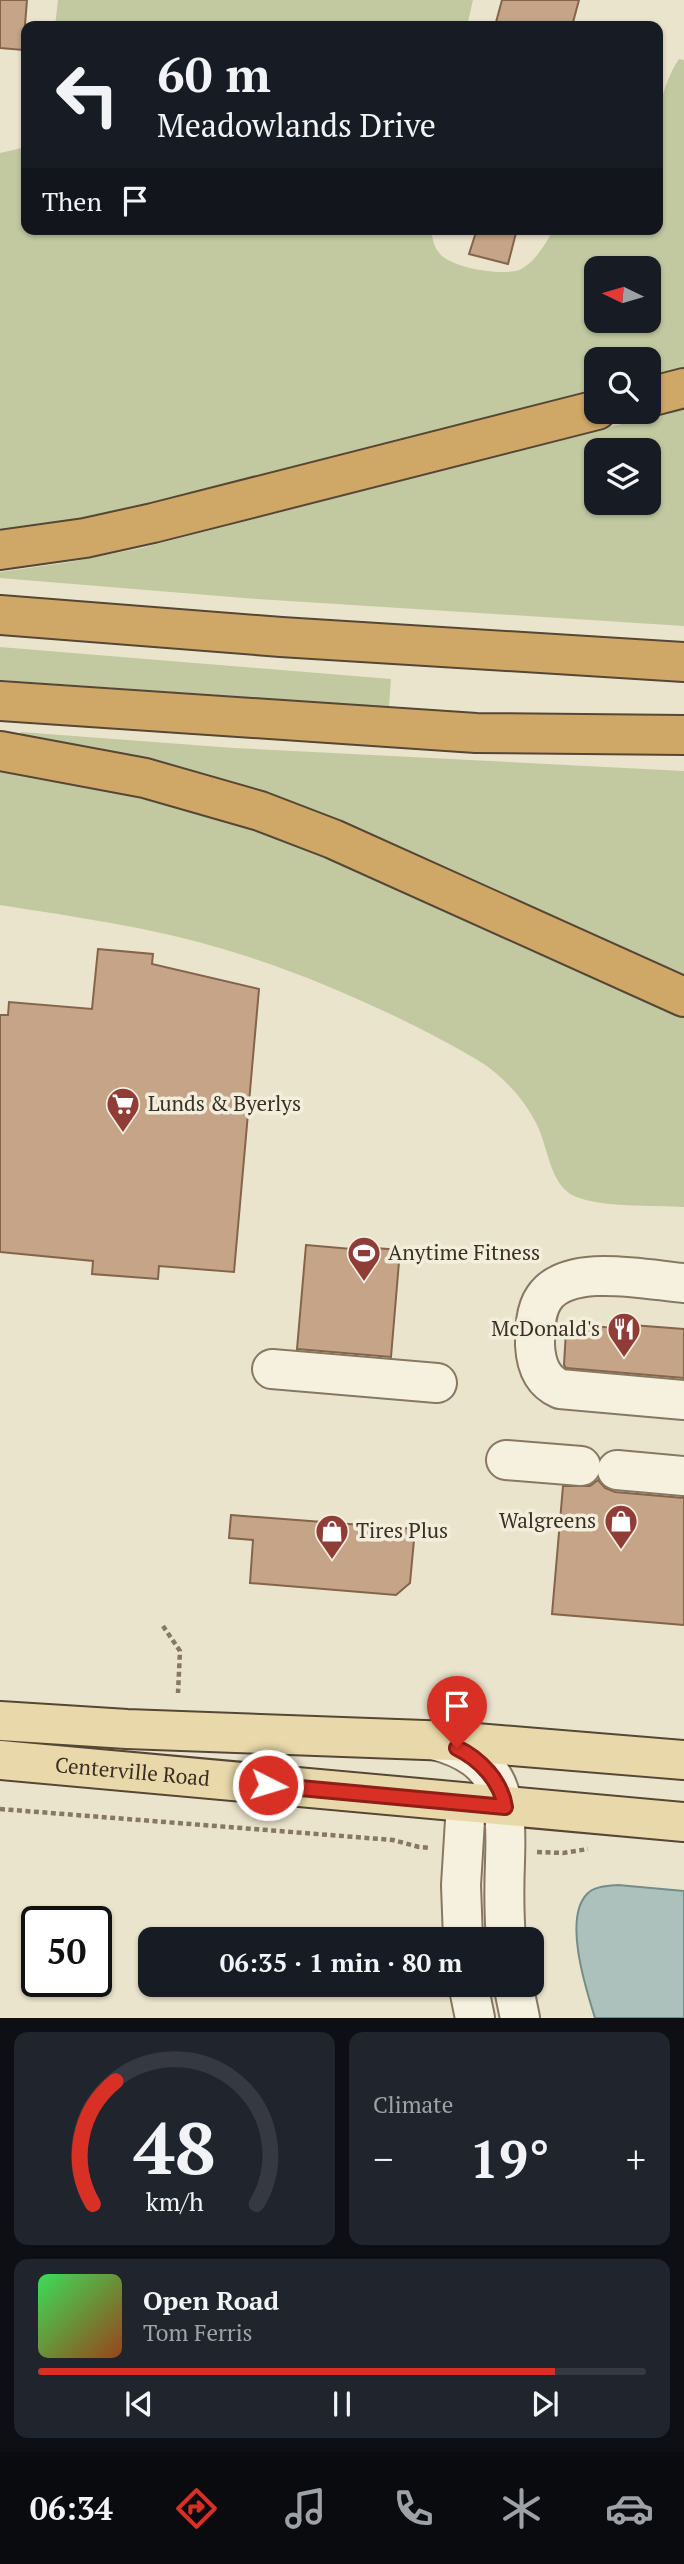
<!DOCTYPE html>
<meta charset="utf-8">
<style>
:root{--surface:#171b24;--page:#20242c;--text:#f1f3f6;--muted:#9ea1a6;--line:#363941;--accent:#d93025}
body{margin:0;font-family:"PT Serif",serif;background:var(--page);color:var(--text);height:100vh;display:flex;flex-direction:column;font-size:26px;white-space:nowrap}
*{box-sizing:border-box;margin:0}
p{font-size:23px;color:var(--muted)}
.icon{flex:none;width:38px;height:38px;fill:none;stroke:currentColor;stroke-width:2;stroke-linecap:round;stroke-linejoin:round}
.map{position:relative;height:2018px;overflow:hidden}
.details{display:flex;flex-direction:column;gap:14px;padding:14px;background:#0d0f14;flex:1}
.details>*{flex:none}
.hud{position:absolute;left:21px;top:21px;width:642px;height:214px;border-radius:14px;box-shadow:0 2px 5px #0004;background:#171b24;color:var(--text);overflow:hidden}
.needle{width:46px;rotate:275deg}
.buttons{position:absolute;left:584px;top:256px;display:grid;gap:14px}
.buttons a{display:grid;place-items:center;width:77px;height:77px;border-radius:14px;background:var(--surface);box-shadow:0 2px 5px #0004;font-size:35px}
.speed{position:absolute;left:21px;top:1906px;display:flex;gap:14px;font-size:35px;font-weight:700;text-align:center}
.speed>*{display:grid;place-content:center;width:91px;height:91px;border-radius:50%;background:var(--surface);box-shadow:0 2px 5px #0004;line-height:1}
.speed .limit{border:4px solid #111;border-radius:10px;background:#fff;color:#111}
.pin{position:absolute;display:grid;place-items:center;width:60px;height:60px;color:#fff;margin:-72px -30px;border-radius:50% 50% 50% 0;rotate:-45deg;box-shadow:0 0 7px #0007}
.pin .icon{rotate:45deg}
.me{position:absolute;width:77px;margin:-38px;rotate:95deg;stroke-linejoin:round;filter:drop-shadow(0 0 5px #0008)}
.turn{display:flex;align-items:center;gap:24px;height:147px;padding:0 21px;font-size:32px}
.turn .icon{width:91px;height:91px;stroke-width:2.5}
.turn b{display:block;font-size:49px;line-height:60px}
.then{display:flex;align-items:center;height:66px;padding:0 21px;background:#0003;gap:14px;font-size:26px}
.big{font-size:52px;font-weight:600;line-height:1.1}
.details .card{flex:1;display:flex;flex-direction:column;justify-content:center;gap:10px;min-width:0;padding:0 24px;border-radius:14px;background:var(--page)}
.details .dial{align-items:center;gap:0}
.dial svg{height:182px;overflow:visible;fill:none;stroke:var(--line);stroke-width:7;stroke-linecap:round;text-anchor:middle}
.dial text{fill:var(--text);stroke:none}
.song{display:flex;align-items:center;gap:21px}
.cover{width:84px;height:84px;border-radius:10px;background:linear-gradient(135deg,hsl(130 70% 55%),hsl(20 70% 35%))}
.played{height:7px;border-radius:4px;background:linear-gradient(90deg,var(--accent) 85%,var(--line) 85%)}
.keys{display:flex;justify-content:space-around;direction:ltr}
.heat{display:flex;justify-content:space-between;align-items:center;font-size:38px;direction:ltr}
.details .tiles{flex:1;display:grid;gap:14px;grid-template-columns:1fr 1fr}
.card:last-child{grid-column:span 2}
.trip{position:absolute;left:138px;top:1927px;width:406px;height:70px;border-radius:14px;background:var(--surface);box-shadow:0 2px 5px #0004;font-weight:600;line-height:70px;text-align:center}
.tabs{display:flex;height:112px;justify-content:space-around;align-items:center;background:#090b0e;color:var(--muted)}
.tabs .icon{width:49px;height:49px}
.tabs .active{color:var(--accent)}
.tabs b{font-size:32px;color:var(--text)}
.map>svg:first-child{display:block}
.green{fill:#c2c9a1;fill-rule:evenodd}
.water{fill:#acc1bc;stroke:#738e89;stroke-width:2}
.building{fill:#c5a487;stroke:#84644a;stroke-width:2}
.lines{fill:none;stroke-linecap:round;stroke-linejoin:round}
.minor-casing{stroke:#877862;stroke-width:42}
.major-casing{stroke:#564635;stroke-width:42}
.highway-casing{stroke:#564635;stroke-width:42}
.path{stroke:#877862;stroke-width:4.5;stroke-dasharray:5 3.5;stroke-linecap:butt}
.minor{stroke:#f6f1df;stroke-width:38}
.major{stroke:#e9d9aa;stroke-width:38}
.highway{stroke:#cfa868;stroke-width:38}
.route-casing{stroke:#8d1f18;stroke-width:18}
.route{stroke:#d93025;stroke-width:12}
.labels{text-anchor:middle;stroke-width:7;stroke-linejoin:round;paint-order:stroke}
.poi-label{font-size:21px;fill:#392f23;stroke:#f3eedc;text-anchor:start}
.street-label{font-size:21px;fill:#392f23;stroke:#f3eedc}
</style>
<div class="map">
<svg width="684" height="2018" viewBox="0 0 684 2018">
<rect width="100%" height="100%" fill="#ebe4cd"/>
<g class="green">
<polygon points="58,0 473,0 467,26 55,26"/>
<path d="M679,59L684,60V372L649,381V359H597V395L240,491L0,538V153L26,147V229H431C432,238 434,247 440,254C452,268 502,276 519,270C535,263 545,244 554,229H658C658,174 647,106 679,59ZM597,268H649V320H597Z"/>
<path d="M684,408V626L257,599L0,578V572L70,562L141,548ZM597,450H649V502H597Z"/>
<polygon points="0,647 391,679 389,707 0,680"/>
<polygon points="21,732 234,748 684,771 684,979 20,739"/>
<path d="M0,765L190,808L301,845L684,1015V1207C654,1205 600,1208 574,1196C549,1184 548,1145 536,1123C524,1099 502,1075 479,1061C405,1017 306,973 223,949C150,927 75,917 0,905Z"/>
</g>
<path class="water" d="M618,1885L684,1891V2018H595C586,1989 563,1919 587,1894C594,1886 608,1886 618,1885Z"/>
<g class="building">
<polygon points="0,0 27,0 23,50 0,48"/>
<polygon points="502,0 579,0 572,26 495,26"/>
<polygon points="477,229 517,229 508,264 469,254"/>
<polygon points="98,949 153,954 152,964 259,989 234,1272 159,1266 158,1279 92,1274 93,1261 0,1252 0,1015 8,1015 9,1002 92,1009"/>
<polygon points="306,1245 363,1250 363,1247 400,1250 391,1357 297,1349"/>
<polygon points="632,1325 684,1329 684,1378 566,1368 564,1365 566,1330 595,1332 595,1326 632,1330"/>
<polygon points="598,1480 605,1488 615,1492 684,1498 684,1625 552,1614 563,1486 590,1486"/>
<polygon points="231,1515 415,1529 410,1583 396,1595 250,1583 253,1540 229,1538"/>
</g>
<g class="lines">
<defs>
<g id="minor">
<path d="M684,1283C647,1280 568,1262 544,1298C535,1311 535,1330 535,1345C536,1365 542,1381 560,1389L684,1400"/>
<polyline points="272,1369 437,1383"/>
<polyline points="506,1460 581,1466"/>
<polyline points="617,1470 684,1476"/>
<path d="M434,1740C504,1758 507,1800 505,1862C504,1888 504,1914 506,1939"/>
<polyline points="463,1939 461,1885 466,1804"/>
<polyline points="468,1984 475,2018"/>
<polyline points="513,1984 520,2018"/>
</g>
<g id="major">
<polyline points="0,1721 127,1729 452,1741 684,1760"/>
<path id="s1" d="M0,1760L684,1822"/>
</g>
<g id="highway">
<polyline points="649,397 684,388"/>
<polyline points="0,550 85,538 153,523 597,410"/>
<polyline points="0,615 281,637 684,662"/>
<polyline points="0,701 476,733 684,735"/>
<polyline points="0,751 145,778 260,811 333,839 684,997"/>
</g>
</defs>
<use href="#minor" class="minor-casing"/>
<use href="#major" class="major-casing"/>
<use href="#highway" class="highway-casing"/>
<g class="path">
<polyline points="163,1626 180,1651 178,1693"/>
<polyline points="0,1809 393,1840 419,1847 431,1848"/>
<polyline points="537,1852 563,1853 588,1849"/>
</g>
<use href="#minor" class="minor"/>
<use href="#major" class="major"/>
<use href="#highway" class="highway"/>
</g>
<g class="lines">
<defs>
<path id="route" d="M268,1785L505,1807C501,1781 480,1759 457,1748"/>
</defs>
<use href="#route" class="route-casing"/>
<use href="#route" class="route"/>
</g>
<defs>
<symbol id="supermarket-pin" viewBox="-11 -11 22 30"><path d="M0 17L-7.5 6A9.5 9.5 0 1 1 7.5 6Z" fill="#903d38" stroke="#f3eedc"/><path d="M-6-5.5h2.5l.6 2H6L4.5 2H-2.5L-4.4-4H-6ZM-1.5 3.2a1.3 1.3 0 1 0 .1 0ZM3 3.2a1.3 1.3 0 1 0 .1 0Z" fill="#fff"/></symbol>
<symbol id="stadium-pin" viewBox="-11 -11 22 30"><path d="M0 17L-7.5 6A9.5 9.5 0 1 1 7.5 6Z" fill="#903d38" stroke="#f3eedc"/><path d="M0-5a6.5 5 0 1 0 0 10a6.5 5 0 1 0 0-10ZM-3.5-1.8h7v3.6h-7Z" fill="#fff"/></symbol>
<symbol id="restaurant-pin" viewBox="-11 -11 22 30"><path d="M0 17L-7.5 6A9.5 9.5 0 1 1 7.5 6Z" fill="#903d38" stroke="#f3eedc"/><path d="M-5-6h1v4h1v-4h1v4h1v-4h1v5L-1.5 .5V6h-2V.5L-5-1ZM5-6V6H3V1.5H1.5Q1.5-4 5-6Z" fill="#fff"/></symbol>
<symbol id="shop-pin" viewBox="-11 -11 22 30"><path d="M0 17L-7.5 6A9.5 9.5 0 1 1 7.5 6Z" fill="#903d38" stroke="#f3eedc"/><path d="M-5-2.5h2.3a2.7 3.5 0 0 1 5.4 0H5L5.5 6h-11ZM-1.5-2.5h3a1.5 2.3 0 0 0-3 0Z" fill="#fff"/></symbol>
</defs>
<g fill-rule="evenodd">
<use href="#supermarket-pin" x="104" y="1085" width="38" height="52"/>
<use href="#stadium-pin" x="345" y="1234" width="38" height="52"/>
<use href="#restaurant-pin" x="605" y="1310" width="38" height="52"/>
<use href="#shop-pin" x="602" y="1502" width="38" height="52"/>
<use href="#shop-pin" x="313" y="1512" width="38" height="52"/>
</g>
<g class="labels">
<g class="poi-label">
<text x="148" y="1111">Lunds &amp; Byerlys</text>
<text x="388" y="1260">Anytime Fitness</text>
<text x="600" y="1336" text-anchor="end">McDonald's</text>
<text x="596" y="1528" text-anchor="end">Walgreens</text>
<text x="356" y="1538">Tires Plus</text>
</g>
<g class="street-label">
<text dy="7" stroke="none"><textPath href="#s1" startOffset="133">Centerville Road</textPath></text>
</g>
</g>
</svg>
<div class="buttons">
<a><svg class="needle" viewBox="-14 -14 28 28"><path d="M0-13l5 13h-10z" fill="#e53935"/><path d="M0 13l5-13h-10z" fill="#9ea1a6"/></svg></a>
<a><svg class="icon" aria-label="search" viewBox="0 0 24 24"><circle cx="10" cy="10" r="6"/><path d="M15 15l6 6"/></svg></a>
<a><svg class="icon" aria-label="layers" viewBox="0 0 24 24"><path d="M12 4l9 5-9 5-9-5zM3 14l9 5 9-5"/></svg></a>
</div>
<div class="speed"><div class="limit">50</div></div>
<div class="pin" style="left:457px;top:1748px;background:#d93025"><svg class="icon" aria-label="arrive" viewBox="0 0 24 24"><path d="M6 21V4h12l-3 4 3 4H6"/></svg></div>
<svg class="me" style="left:268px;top:1785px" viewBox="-20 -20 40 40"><circle r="17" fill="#d93025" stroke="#fff" stroke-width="3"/><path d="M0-11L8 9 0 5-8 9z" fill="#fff"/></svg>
<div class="trip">06:35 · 1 min · 80 m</div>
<div class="hud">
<div class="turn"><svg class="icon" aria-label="left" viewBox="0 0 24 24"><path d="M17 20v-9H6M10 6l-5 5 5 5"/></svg><div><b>60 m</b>Meadowlands Drive</div></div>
<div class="then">Then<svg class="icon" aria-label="arrive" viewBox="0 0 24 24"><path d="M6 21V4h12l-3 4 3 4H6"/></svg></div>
</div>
</div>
<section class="details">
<div class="tiles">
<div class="card dial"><svg viewBox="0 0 100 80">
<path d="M14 69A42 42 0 1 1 86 69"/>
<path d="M14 69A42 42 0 0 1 24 15" stroke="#d93025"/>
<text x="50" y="56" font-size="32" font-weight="700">48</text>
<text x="50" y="72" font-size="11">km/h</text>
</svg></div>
<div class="card"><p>Climate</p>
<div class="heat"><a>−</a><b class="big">19°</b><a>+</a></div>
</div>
<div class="card">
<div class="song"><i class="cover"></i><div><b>Open Road</b><p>Tom Ferris</p></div></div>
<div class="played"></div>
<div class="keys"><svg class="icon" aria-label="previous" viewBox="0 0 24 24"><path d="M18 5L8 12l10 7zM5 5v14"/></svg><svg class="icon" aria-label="pause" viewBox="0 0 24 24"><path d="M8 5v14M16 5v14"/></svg><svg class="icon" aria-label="next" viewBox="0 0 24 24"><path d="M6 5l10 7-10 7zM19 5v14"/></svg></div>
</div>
</div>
</section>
<nav class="tabs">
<b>06:34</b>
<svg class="icon active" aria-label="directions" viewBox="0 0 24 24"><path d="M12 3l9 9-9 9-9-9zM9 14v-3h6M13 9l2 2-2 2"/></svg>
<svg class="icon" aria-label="music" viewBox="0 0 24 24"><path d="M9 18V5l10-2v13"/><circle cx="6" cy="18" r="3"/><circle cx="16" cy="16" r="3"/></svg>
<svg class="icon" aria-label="phone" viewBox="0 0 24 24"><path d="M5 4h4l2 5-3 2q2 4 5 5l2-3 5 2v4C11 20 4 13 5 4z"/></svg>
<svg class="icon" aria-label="climate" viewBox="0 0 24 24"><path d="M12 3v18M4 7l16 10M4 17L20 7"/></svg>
<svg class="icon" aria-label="car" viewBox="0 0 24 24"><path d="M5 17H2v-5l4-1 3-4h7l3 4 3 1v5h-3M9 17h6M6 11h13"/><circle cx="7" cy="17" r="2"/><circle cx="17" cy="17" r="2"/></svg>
</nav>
